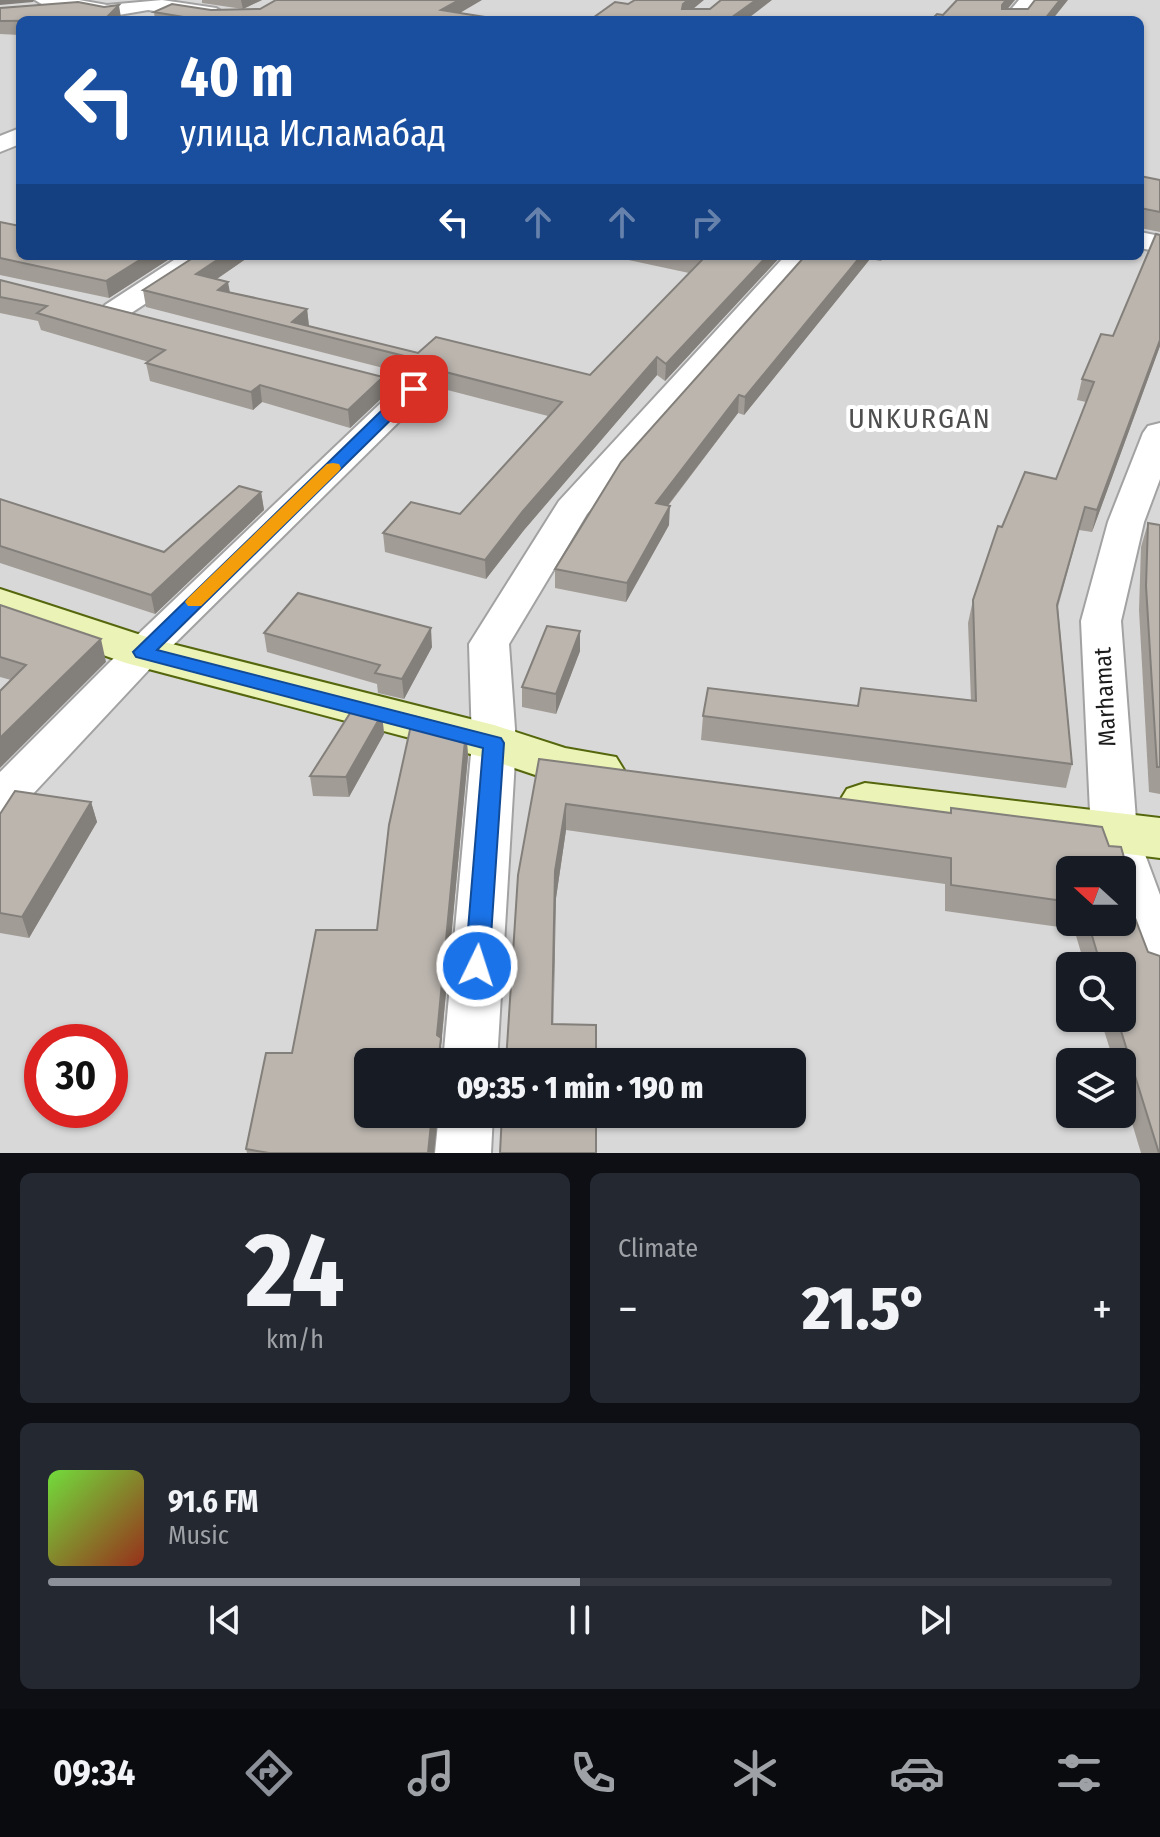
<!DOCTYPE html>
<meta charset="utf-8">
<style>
:root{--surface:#171b24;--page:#242831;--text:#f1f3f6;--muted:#9ea1a6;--line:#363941;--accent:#8c9099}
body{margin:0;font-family:"Fira Sans Condensed",sans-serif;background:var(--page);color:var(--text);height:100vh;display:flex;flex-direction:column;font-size:30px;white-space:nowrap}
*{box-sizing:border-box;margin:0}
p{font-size:26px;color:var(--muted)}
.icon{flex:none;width:44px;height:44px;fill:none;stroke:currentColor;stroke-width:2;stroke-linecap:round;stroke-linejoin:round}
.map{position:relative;height:1153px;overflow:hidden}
.sheet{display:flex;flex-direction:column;gap:20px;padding:20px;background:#0d0f14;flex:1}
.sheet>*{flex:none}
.guide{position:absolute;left:16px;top:16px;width:1128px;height:244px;border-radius:12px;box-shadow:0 2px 6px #0004;background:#1a4fa0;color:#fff;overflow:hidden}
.needle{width:52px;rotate:291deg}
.controls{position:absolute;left:1056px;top:856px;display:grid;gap:16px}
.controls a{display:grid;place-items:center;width:80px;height:80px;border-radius:12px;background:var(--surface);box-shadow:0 2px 6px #0004;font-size:40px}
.speed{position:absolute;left:24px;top:1024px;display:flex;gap:16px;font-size:40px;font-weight:700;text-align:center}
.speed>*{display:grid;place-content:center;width:104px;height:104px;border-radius:50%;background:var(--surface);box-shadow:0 2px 6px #0004;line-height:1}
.speed .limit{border:12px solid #d22;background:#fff;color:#111}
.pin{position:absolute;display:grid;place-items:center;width:68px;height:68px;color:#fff;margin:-34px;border-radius:16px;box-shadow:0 4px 12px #0006}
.me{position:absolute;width:88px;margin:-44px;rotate:4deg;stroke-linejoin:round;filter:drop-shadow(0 0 6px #0008)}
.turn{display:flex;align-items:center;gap:28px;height:168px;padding:0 32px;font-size:36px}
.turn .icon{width:104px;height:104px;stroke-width:2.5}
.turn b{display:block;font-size:56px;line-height:68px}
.lanes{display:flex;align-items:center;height:76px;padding:0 32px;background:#0003;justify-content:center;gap:40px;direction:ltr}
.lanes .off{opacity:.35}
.big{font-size:60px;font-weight:800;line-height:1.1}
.sheet .card{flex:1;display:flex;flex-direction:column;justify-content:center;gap:12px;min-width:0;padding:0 28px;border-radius:12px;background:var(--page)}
.sheet .dial{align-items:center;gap:0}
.dial b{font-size:104px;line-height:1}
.song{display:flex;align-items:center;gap:24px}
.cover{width:96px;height:96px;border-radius:12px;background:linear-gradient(135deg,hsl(100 70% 55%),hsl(10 70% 35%))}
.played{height:8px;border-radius:4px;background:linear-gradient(90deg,var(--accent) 50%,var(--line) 50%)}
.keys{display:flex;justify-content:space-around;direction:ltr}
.heat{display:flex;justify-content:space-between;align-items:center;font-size:44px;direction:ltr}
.sheet .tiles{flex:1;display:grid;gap:20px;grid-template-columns:1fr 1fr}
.card:last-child{grid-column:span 2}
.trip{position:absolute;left:354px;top:1048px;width:452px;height:80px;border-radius:12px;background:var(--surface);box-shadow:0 2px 6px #0004;font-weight:800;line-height:80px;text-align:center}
.tab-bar{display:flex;height:128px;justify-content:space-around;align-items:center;background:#090b0e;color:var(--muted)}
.tab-bar .icon{width:56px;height:56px}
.tab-bar .on{color:var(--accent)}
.tab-bar b{font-size:36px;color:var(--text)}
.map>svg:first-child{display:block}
.residential{fill:#d9d8d8;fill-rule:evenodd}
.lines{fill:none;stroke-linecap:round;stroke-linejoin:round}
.street-casing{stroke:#a2a2a2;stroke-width:4}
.secondary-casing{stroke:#55670d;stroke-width:4}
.street{fill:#fff;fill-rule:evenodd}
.secondary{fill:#ebf3b7;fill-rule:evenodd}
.wall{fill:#a19c96;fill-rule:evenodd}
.shaded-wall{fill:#837f7a}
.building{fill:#bbb5ae;stroke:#837f7a;stroke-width:2}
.route{fill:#1a73e8;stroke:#114b97;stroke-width:2}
.slow{fill:#f59e0b}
.labels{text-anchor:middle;stroke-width:8;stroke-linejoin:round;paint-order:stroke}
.street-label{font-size:24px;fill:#1b1b1b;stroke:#fff}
.quarter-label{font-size:28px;letter-spacing:2px;fill:#4e4e4e;stroke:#fff}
</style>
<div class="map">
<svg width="1160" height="1153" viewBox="0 0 1160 1153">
<rect width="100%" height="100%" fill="#ece9e1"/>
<path class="residential" d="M0,0H1160V1153H0ZM20,20H1140V256H20ZM1070,870H1122V922H1070ZM1070,966H1122V1018H1070ZM42,1042H110V1110H42ZM368,1062H792V1114H368ZM1070,1062H1122V1114H1070Z"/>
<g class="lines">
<defs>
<g id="street">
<polygon points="35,0 79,0 107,5 162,0 216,8 226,14 215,20 148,10 107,17 45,6"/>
<polygon points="1019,0 1040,0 1023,20 1002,20"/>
<polygon points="20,128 20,144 0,152 0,136"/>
<polygon points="1140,232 1160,236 1160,252 1140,248"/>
<polygon points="180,256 213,256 209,262 125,317 115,320 105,317 100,311 105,305"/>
<polygon points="785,256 814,256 587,514 509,644 516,743 497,1062 443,1062 472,743 469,644 559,501"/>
<polygon points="414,379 425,382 430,389 425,396 157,661 16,812 0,816 0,772 129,643 403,382"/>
<polygon points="1160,423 1160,479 1144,522 1121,621 1137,833 1160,895 1160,983 1142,977 1121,922 1122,870 1103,870 1091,833 1081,621 1108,522 1143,433 1148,426"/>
<polygon points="439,1114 493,1114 491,1153 435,1153"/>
</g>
<g id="secondary">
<polygon points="0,589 156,640 494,725 565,748 616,757 624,770 616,783 598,788 562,784 482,757 126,663 0,619"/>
<polygon points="865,783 1160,818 1160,858 865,821 847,815 839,802 847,789"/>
</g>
</defs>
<use href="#street" class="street-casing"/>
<use href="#secondary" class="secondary-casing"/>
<use href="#street" class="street"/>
<use href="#secondary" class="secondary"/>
</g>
<g class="wall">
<polygon points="202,0 262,0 243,9 202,3"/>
<polygon points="0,8 121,18 119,20 20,20 20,35 0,34"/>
<polygon points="211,10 460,13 504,20 155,20 154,12"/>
<polygon points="1140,176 1160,180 1160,232 1140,228"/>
<polygon points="0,222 20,256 174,256 109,298 0,275"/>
<polygon points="1160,235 1160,346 1092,532 1079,530 1058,607 1072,764 1066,788 701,740 703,716 858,705 971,701 968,623 973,600 1002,527 1056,479 1086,402 1077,400 1082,379 1113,336"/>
<polygon points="250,256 217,279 230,292 307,309 309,326 418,353 590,375 689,273 610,256 781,256 665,381 657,375 524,530 486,579 385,552 383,533 460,514 548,416 432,386 426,379 146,307 143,290"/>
<polygon points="805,256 884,256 881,261 870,259 744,415 738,413 668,506 669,525 626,602 555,588 555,569"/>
<polygon points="0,280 385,395 350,428 262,402 253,410 150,381 146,363 149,362 41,330 38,321 0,313"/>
<polygon points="261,492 264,510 155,614 0,563 0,499 164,552"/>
<polygon points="1148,523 1160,525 1160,794 1149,792 1139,610 1141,547"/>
<polygon points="0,605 106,662 11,680 0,677"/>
<polygon points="264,633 432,647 404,699 378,693 377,684 267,652"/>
<polygon points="580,651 556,714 522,707 522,687"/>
<polygon points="382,714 384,734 349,797 313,796 310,776"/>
<polygon points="466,730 468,756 441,1046 443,1062 434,1153 247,1153 246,1149 292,1053 377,930"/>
<path d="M539,759L950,813L951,808L1127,897L1160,1153H1141L1122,1090V1062H1114L1100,1018H1122V966H1085L1074,929L945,911V884L566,830L556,898L506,1062ZM1070,870L1122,922H1070Z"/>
<polygon points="91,802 97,822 29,938 0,933 0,814"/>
</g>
<g class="shaded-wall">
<polygon points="0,0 34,0 33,2 0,5"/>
<polygon points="241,0 262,0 243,9"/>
<polygon points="459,0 482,0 448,20 441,10"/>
<polygon points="688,0 704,0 682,18 683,4"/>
<polygon points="756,0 772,0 746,20 728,20"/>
<polygon points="1006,0 1015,0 1000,18 1002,5"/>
<polygon points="1060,0 1068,0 1052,20 1044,20"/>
<polygon points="119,5 121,18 119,20 104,20"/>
<polygon points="146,256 174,256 109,298 106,281"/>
<polygon points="223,256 250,256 199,291 196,274"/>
<polygon points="767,256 781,256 665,381 666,364"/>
<polygon points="861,256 871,256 870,259 744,415 745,397"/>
<polygon points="228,282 231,298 218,290"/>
<polygon points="307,309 309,327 292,322"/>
<polygon points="1160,340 1160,346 1092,532 1097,510"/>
<polygon points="657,357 657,375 524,530 486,579 485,560 523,511"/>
<polygon points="383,377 385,395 350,428 348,410"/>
<polygon points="260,385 262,402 253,410 251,392"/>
<polygon points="739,395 738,413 655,522 656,503"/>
<polygon points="261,492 264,510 155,614 151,595"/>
<polygon points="670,506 669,525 626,602 627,583"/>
<polygon points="431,628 432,647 404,699 402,679"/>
<polygon points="580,631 580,651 556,714 556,694"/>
<polygon points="101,639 106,662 0,768 0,738"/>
<polygon points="382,714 384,734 349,797 346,777"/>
<polygon points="466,730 468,756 441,1046 443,1062 438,1062 437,1035"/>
<polygon points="91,802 97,822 29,938 22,917"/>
<polygon points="566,804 566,830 556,898 553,1050 555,871"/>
<polygon points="432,1114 438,1114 434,1153 428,1153"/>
</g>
<g class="building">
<polygon points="276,0 459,0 441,10 504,20 294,20 280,18 275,20 201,20 154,12 172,4 211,10 260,9"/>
<polygon points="635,0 688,0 683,4 682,9 710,9 721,0 756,0 728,20 590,20 615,2 628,4"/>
<polygon points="957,0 1006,0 1002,5 1002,9 1028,9 1035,0 1060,0 1044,20 931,20 937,14 943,15"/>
<polygon points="78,2 104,7 119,5 104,20 0,21 0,8"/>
<polygon points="1140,176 1160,180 1160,212 1140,208"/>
<polygon points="0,222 20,226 20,256 146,256 106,281 0,258"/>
<polygon points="1156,234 1160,235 1160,340 1097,510 1085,507 1057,605 1072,764 703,716 708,688 858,706 861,688 976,701 973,600 998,526 1002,527 1025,472 1056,479 1094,382 1082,379 1101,334 1113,336"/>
<polygon points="196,256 223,256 196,274 228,282 218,290 307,309 292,322 418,353 436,337 590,375 703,259 687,256 767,256 666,364 657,357 523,511 485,560 383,533 411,502 460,514 562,402 430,368 424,361 143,290"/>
<polygon points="805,256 861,256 745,397 739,395 656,503 670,506 627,583 555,569 621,462"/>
<polygon points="0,280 383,377 348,410 260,385 251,392 146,363 165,350 37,313 47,306 0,297"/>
<polygon points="239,486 261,492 151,595 0,546 0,499 164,552"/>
<polygon points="1148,523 1160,525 1160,767 1157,767 1146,586"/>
<polygon points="298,593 431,628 402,679 375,673 380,665 264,633"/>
<polygon points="0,605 101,639 0,738 0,691 26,665 0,657"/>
<polygon points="547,626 580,631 556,694 522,687"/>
<polygon points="354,707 382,714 346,777 310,776"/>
<polygon points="413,716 466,730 437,1035 441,1038 438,1062 368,1062 368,1114 432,1114 428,1153 269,1153 246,1149 266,1053 292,1053 316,930 377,930 389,825"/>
<polygon points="539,759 951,813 951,808 1102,827 1109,846 1121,847 1127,868 1127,897 1148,952 1160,956 1160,1153 1159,1153 1117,1018 1122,1018 1122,966 1101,966 1088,922 1122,922 1122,870 1070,870 1070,902 951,885 951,858 566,804 555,871 552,1024 596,1025 596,1062 506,1062 518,875"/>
<polygon points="15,791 91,802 22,917 0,913 0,814"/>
<polygon points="502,1114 596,1114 596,1153 500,1153"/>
</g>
<polygon class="route" points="414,384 419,385 419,392 157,650 501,738 504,743 489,966 486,973 477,976 469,973 465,966 483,748 136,657 133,652 408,385"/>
<polygon class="slow" points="333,463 339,464 341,468 339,471 201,606 188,606 185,602 188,598 327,464"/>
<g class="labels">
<g class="street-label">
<text transform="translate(1105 697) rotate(-93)" y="8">Marhamat</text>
</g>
<g class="quarter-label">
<text x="920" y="428">UNKURGAN</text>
</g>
</g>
</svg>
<div class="controls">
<a><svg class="needle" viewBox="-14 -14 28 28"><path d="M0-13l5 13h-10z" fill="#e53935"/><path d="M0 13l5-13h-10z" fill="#9ea1a6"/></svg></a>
<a><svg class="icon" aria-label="search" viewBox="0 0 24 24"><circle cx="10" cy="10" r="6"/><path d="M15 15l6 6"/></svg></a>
<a><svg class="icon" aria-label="layers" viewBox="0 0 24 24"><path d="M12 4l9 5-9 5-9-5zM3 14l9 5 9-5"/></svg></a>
</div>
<div class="speed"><div class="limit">30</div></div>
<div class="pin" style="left:414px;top:389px;background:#d93025"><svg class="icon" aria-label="arrive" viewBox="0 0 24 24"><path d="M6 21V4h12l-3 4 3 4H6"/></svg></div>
<svg class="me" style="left:477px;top:966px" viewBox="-20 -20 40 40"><circle r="17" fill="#1a73e8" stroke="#fff" stroke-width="3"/><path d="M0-11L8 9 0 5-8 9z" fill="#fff"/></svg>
<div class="trip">09:35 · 1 min · 190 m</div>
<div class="guide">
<div class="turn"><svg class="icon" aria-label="left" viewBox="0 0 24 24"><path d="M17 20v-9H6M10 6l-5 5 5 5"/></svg><div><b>40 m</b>улица Исламабад</div></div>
<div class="lanes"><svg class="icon" aria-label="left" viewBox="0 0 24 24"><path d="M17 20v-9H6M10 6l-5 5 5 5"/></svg><svg class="icon off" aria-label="ahead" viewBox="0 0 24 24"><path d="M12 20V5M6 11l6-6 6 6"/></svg><svg class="icon off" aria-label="ahead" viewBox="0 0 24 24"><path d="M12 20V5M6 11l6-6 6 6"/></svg><svg class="icon off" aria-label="right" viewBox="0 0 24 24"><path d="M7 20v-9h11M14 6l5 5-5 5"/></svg></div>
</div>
</div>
<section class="sheet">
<div class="tiles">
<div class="card dial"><b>24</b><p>km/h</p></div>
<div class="card"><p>Climate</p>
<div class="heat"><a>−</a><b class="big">21.5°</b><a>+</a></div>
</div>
<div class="card">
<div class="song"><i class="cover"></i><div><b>91.6 FM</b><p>Music</p></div></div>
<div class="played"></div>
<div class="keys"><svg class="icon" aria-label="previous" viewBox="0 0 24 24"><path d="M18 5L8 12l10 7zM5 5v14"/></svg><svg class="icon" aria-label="pause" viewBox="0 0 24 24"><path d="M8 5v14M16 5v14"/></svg><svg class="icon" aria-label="next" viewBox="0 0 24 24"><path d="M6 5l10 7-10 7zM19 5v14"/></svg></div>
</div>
</div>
</section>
<nav class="tab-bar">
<b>09:34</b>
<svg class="icon on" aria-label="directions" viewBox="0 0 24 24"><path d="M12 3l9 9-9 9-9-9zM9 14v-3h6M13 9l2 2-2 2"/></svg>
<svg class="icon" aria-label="music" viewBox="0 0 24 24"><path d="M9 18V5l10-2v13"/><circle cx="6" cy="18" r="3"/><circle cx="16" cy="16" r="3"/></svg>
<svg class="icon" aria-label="phone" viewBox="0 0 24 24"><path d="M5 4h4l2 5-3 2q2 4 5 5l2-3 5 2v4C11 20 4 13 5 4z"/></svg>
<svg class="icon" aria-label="climate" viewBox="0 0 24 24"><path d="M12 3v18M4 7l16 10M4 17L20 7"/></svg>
<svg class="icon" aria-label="car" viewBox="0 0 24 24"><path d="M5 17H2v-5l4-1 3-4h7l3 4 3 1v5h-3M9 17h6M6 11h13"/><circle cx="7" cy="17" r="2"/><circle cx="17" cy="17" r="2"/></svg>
<svg class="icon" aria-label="filters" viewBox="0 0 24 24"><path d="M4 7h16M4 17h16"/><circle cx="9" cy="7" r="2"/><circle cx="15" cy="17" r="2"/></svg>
</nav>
